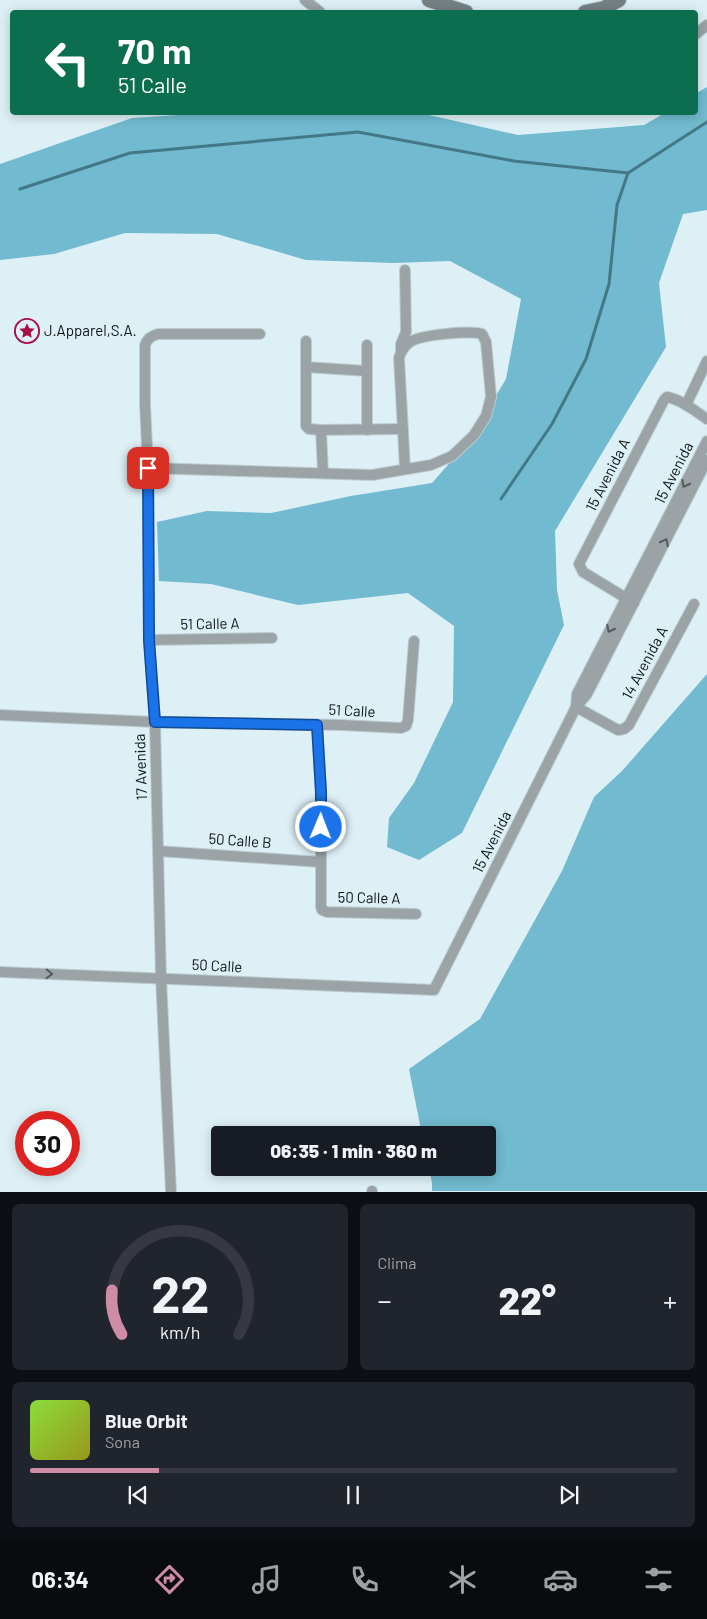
<!DOCTYPE html>
<html lang="es">
<meta charset="utf-8">
<style>
:root{--surface:#171b24;--page:#20242c;--text:#f1f3f6;--muted:#9ea1a6;--line:#363941;--accent:#cf8ca7}
body{margin:0;font-family:Barlow,sans-serif;background:var(--page);color:var(--text);height:100vh;display:flex;flex-direction:column;font-size:19px;white-space:nowrap}
*{box-sizing:border-box;margin:0}
p{font-size:16px;color:var(--muted)}
.icon{flex:none;width:28px;height:28px;fill:none;stroke:currentColor;stroke-width:2;stroke-linecap:round;stroke-linejoin:round}
.map{position:relative;height:1192px;overflow:hidden}
.sheet{display:flex;flex-direction:column;gap:12px;padding:12px;background:#0d0f14;flex:1}
.sheet>*{flex:none}
.hud{position:absolute;left:10px;top:10px;width:688px;height:105px;border-radius:5px;box-shadow:0 2px 12px #0003;background:#0b6e4f;color:#fff;overflow:hidden}
.speed{position:absolute;left:15px;top:1111px;display:flex;gap:10px;font-size:25px;font-weight:700;text-align:center}
.speed>*{display:grid;place-content:center;width:65px;height:65px;border-radius:50%;background:var(--surface);box-shadow:0 2px 12px #0003;line-height:1}
.speed .limit{border:8px solid #d22;background:#fff;color:#111}
.pin{position:absolute;display:grid;place-items:center;width:42px;height:42px;color:#fff;margin:-21px;border-radius:10px;box-shadow:0 2px 8px #0006}
.me{position:absolute;width:55px;margin:-28px;rotate:1deg;stroke-linejoin:round;filter:drop-shadow(0 0 4px #0008)}
.turn{display:flex;align-items:center;gap:18px;height:105px;padding:0 25px;font-size:22px}
.turn .icon{width:65px;height:65px;stroke-width:2.5}
.turn b{display:block;font-size:35px;line-height:42px}
.big{font-size:38px;font-weight:800;line-height:1.1}
.sheet .card{flex:1;display:flex;flex-direction:column;justify-content:center;gap:8px;min-width:0;padding:0 18px;border-radius:8px;background:var(--page)}
.sheet .dial{align-items:center;gap:0}
.dial svg{height:130px;overflow:visible;fill:none;stroke:var(--line);stroke-width:7;stroke-linecap:round;text-anchor:middle}
.dial text{fill:var(--text);stroke:none}
.song{display:flex;align-items:center;gap:15px}
.cover{width:60px;height:60px;border-radius:8px;background:linear-gradient(135deg,hsl(90 70% 55%),hsl(60 70% 35%))}
.played{height:5px;border-radius:2px;background:linear-gradient(90deg,var(--accent) 20%,var(--line) 20%)}
.keys{display:flex;justify-content:space-around;direction:ltr}
.heat{display:flex;justify-content:space-between;align-items:center;font-size:28px;direction:ltr}
.sheet .tiles{flex:1;display:grid;gap:12px;grid-template-columns:1fr 1fr}
.card:last-child{grid-column:span 2}
.trip{position:absolute;left:211px;top:1126px;width:285px;height:50px;border-radius:5px;background:var(--surface);box-shadow:0 2px 12px #0003;font-weight:800;line-height:50px;text-align:center}
.menu{display:flex;height:80px;justify-content:space-around;align-items:center;background:#090b0e;color:var(--muted)}
.menu .icon{width:35px;height:35px}
.menu .active{color:var(--accent)}
.menu b{font-size:22px;color:var(--text)}
.map>svg:first-child{display:block}
.forest{fill:#72bacf}
.lines{fill:none;stroke-linecap:round;stroke-linejoin:round}
.stream{stroke:#437886;stroke-width:3}
.street-casing{stroke:#bccdd2;stroke-width:12}
.secondary-casing{stroke:#bccdd2;stroke-width:16}
.street{stroke:#9ba3a6;stroke-width:10}
.secondary{stroke:#758084;stroke-width:14}
.oneway{stroke:#545b5e}
.route-casing{stroke:#114b97;stroke-width:12}
.route{stroke:#1a73e8;stroke-width:9}
.labels{text-anchor:middle;stroke-width:4;stroke-linejoin:round;paint-order:stroke}
.poi-label{font-size:15px;fill:#0c1315;stroke:#ddf0f6;text-anchor:start}
.street-label{font-size:15px;fill:#0c1315;stroke:#ddf0f6}
</style>
<div class="map">
<svg width="707" height="1192" viewBox="0 0 707 1192">
<rect width="100%" height="100%" fill="#ddf0f6"/>
<g class="forest">
<polygon points="707,87 707,210 683,214 659,283 666,347 555,531 557,590 564,625 462,833 419,860 387,847 389,818 414,783 453,702 454,626 408,593 298,605 211,584 159,581 157,522 207,511 271,513 351,496 432,483 468,442 506,379 521,299 450,261 393,263 306,260 217,234 125,233 54,254 0,260 0,164 132,118 178,115 178,113 420,113 518,135 644,125 665,113 695,112 695,94"/>
<polygon points="707,674 707,1191 432,1191 432,1183 429,1168 488,1168 488,1135 422,1135 409,1069 480,1019 562,871 594,797 622,771"/>
</g>
<g class="lines">
<g class="stream">
<polyline points="20,189 130,153 358,132 514,161 628,173 707,122"/>
<polyline points="501,499 552,424 586,359 609,284 617,205 628,173"/>
</g>
<defs>
<g id="street">
<polyline points="305,0 320,12"/>
<polyline points="695,35 707,25"/>
<polyline points="306,341 306,426 309,429 321,430 403,429"/>
<polyline points="401,350 401,344 406,332 405,270"/>
<polyline points="306,367 367,371"/>
<polyline points="686,405 707,361"/>
<polyline points="321,430 323,473"/>
<polyline points="367,430 367,345"/>
<path d="M148,468L372,475L431,465L452,456L474,435L486,416L491,397L486,342L482,334C470,330 420,335 410,342C404,346 401,351 399,358L405,469"/>
<path d="M634,603L583,572L579,564L664,400L667,397C682,400 695,411 707,419"/>
<polyline points="149,640 272,638"/>
<polyline points="576,707 577,694 707,441"/>
<polyline points="576,707 618,730 624,729 629,725 694,604"/>
<polyline points="0,715 155,722 341,725 401,728 406,726 408,720 414,641"/>
<polyline points="317,725 321,792 321,907 322,910 327,912 416,914"/>
<polyline points="158,851 320,862"/>
<polyline points="0,972 434,990 576,707 587,694 707,460"/>
<path d="M171,1192L161,978L155,722L149,640L148,468L145,404V345C148,338 151,336 158,334H260"/>
<polyline points="372,1192 372,1191"/>
</g>
<g id="secondary">
<polyline points="429,0 466,12"/>
<polyline points="585,12 604,8 619,0"/>
</g>
</defs>
<use href="#street" class="street-casing"/>
<use href="#secondary" class="secondary-casing"/>
<use href="#street" class="street"/>
<use href="#secondary" class="secondary"/>
</g>
<defs><path id="oneway-chevron" d="M-2-3.5L2.5 0L-2 3.5" fill="none" stroke-width="1.6" stroke-linecap="round" stroke-linejoin="round" transform="scale(1.25)"/></defs>
<g class="oneway">
<use href="#oneway-chevron" transform="translate(685 484) rotate(117)"/>
<use href="#oneway-chevron" transform="translate(665 542) rotate(-63)"/>
<use href="#oneway-chevron" transform="translate(610 629) rotate(117)"/>
<use href="#oneway-chevron" transform="translate(49 974) rotate(2)"/>
</g>
<g class="lines">
<defs>
<polyline id="route" points="148,468 149,640 155,722 317,725 321,792 321,827"/>
</defs>
<use href="#route" class="route-casing"/>
<use href="#route" class="route"/>
</g>
<defs>
<symbol id="sight-ring" viewBox="-11 -11 22 22"><circle r="9.5" fill="#ddf0f6" stroke="#a60f47" stroke-width="1.5"/><path d="M0-6L1.8-2.2L6-1.7L2.9 1.2L3.7 5.4L0 3.3L-3.7 5.4L-2.9 1.2L-6-1.7L-1.8-2.2Z" fill="#a60f47"/></symbol>
</defs>
<g fill-rule="evenodd">
<use href="#sight-ring" x="13" y="317" width="28" height="28"/>
</g>
<g class="labels">
<g class="poi-label">
<text x="44" y="336">J.Apparel,S.A.</text>
</g>
<g class="street-label">
<text transform="translate(674 473) rotate(-63)" y="5">15 Avenida</text>
<text transform="translate(608 475) rotate(-63)" y="5">15 Avenida A</text>
<text transform="translate(210 624) rotate(-1)" y="5">51 Calle A</text>
<text transform="translate(645 663) rotate(-62)" y="5">14 Avenida A</text>
<text transform="translate(352 711) rotate(3)" y="5">51 Calle</text>
<text transform="translate(141 767) rotate(-92)" y="5">17 Avenida</text>
<text transform="translate(240 841) rotate(4)" y="5">50 Calle B</text>
<text transform="translate(492 842) rotate(-63)" y="5">15 Avenida</text>
<text transform="translate(369 898) rotate(1)" y="5">50 Calle A</text>
<text transform="translate(217 966) rotate(3)" y="5">50 Calle</text>
</g>
</g>
</svg>
<div class="speed"><div class="limit">30</div></div>
<div class="pin" style="left:148px;top:468px;background:#d93025"><svg class="icon" aria-label="arrive" viewBox="0 0 24 24"><path d="M6 21V4h12l-3 4 3 4H6"/></svg></div>
<svg class="me" style="left:321px;top:827px" viewBox="-20 -20 40 40"><circle r="17" fill="#1a73e8" stroke="#fff" stroke-width="3"/><path d="M0-11L8 9 0 5-8 9z" fill="#fff"/></svg>
<div class="trip">06:35 · 1 min · 360 m</div>
<div class="hud">
<div class="turn"><svg class="icon" aria-label="left" viewBox="0 0 24 24"><path d="M17 20v-9H6M10 6l-5 5 5 5"/></svg><div><b>70 m</b>51 Calle</div></div>
</div>
</div>
<section class="sheet">
<div class="tiles">
<div class="card dial"><svg viewBox="0 0 100 80">
<path d="M14 69A42 42 0 1 1 86 69"/>
<path d="M14 69A42 42 0 0 1 8 42" stroke="#cf8ca7"/>
<text x="50" y="56" font-size="32" font-weight="700">22</text>
<text x="50" y="72" font-size="11">km/h</text>
</svg></div>
<div class="card"><p>Clima</p>
<div class="heat"><a>−</a><b class="big">22°</b><a>+</a></div>
</div>
<div class="card">
<div class="song"><i class="cover"></i><div><b>Blue Orbit</b><p>Sona</p></div></div>
<div class="played"></div>
<div class="keys"><svg class="icon" aria-label="previous" viewBox="0 0 24 24"><path d="M18 5L8 12l10 7zM5 5v14"/></svg><svg class="icon" aria-label="pause" viewBox="0 0 24 24"><path d="M8 5v14M16 5v14"/></svg><svg class="icon" aria-label="next" viewBox="0 0 24 24"><path d="M6 5l10 7-10 7zM19 5v14"/></svg></div>
</div>
</div>
</section>
<nav class="menu">
<b>06:34</b>
<svg class="icon active" aria-label="directions" viewBox="0 0 24 24"><path d="M12 3l9 9-9 9-9-9zM9 14v-3h6M13 9l2 2-2 2"/></svg>
<svg class="icon" aria-label="music" viewBox="0 0 24 24"><path d="M9 18V5l10-2v13"/><circle cx="6" cy="18" r="3"/><circle cx="16" cy="16" r="3"/></svg>
<svg class="icon" aria-label="phone" viewBox="0 0 24 24"><path d="M5 4h4l2 5-3 2q2 4 5 5l2-3 5 2v4C11 20 4 13 5 4z"/></svg>
<svg class="icon" aria-label="climate" viewBox="0 0 24 24"><path d="M12 3v18M4 7l16 10M4 17L20 7"/></svg>
<svg class="icon" aria-label="car" viewBox="0 0 24 24"><path d="M5 17H2v-5l4-1 3-4h7l3 4 3 1v5h-3M9 17h6M6 11h13"/><circle cx="7" cy="17" r="2"/><circle cx="17" cy="17" r="2"/></svg>
<svg class="icon" aria-label="filters" viewBox="0 0 24 24"><path d="M4 7h16M4 17h16"/><circle cx="9" cy="7" r="2"/><circle cx="15" cy="17" r="2"/></svg>
</nav>
